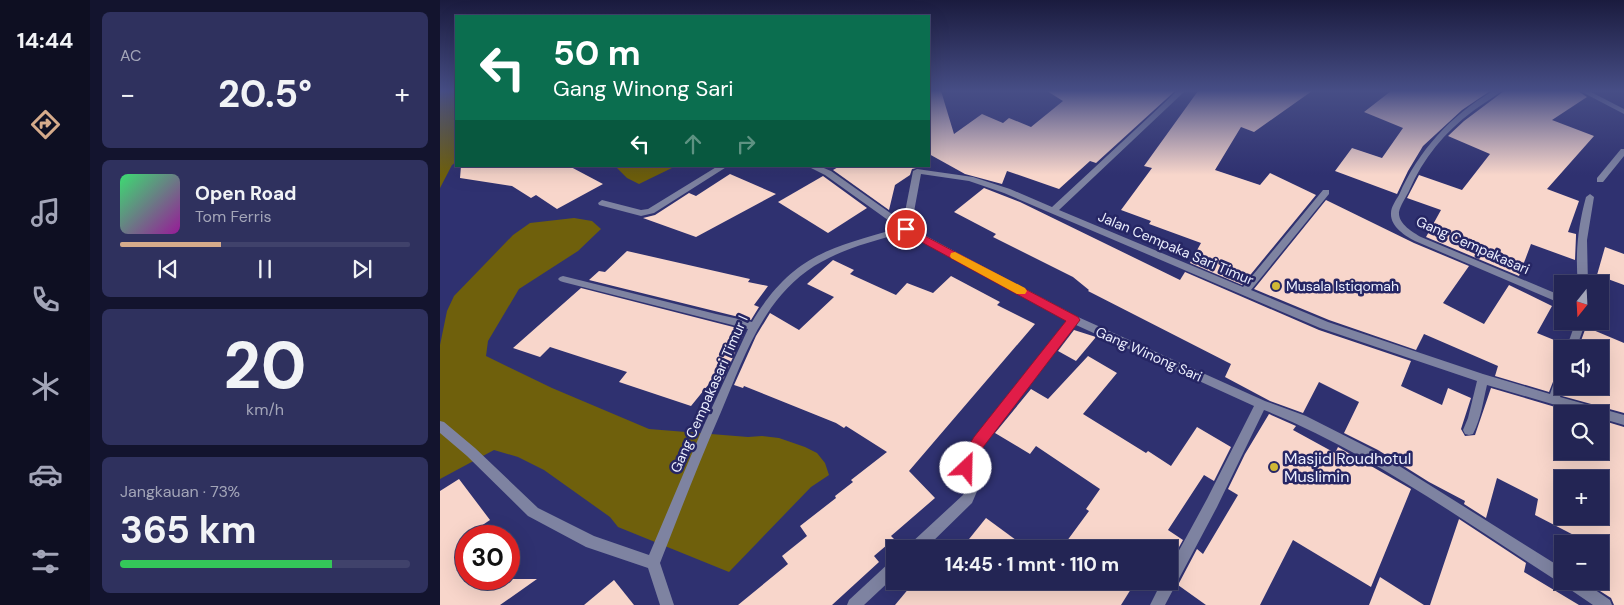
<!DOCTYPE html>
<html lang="id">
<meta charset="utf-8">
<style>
:root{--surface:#232554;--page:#2f315e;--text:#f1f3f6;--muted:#a3a5b8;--line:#40426b;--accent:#d6ab8b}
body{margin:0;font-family:"DM Sans",sans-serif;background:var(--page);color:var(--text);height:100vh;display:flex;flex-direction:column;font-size:19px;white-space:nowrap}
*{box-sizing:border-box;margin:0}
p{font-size:16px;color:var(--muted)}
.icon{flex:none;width:28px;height:28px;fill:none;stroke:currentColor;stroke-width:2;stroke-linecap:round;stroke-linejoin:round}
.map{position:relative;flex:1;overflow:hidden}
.details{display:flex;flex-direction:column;gap:12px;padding:12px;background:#13142e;width:350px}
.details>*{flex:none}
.banner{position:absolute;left:15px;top:15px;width:475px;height:152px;border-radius:0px;box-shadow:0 5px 20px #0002,0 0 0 1px var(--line);background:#0b6e4f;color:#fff;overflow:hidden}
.needle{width:32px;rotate:198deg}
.tools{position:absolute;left:1114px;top:275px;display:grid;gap:10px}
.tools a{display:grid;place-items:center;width:55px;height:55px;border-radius:0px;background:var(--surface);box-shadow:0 5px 20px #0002,0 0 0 1px var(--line);font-size:25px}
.speed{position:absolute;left:15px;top:525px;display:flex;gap:10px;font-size:25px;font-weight:700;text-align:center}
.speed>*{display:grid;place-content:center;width:65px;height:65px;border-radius:50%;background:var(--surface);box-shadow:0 5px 20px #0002,0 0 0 1px var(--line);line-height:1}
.speed .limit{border:8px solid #d22;background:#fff;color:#111}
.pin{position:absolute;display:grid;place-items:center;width:42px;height:42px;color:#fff;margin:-21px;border:2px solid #fff;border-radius:50%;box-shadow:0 1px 5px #0007}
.me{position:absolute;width:55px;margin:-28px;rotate:24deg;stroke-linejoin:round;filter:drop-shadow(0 0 4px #0008)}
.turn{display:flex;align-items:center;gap:18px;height:105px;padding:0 15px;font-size:22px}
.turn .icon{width:65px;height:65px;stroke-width:2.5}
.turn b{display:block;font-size:35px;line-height:42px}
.lanes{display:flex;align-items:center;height:48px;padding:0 15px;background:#0003;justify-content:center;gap:25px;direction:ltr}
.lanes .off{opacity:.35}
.big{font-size:38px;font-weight:700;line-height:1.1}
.details .card{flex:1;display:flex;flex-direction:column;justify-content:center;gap:8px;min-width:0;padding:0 18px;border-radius:8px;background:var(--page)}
.details .dial{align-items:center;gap:0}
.dial b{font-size:65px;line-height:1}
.song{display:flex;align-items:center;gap:15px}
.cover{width:60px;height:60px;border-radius:8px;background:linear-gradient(135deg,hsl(140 70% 55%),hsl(300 70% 35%))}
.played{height:5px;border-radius:2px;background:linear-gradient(90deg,var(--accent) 35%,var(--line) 35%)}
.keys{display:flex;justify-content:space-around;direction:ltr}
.heat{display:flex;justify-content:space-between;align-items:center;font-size:28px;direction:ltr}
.charge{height:8px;border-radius:4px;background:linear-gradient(90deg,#34c759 73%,var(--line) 0)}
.trip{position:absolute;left:446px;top:540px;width:292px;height:50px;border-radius:0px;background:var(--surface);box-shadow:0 5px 20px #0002,0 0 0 1px var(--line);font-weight:700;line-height:50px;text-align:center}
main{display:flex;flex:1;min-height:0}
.menu{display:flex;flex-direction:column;width:90px;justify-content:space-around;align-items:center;background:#0e0f22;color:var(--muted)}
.menu .icon{width:35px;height:35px}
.menu .current{color:var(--accent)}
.menu b{font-size:22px;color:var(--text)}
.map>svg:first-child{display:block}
.green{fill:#6f600c}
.building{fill:#f8d6cb;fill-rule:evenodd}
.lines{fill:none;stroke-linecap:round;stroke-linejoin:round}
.minor{fill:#7e83a1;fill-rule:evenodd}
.route{fill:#e11d48;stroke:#92132f}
.slow{fill:#f59e0b}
.poi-dot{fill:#d0b836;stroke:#262664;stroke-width:2}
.labels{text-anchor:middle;stroke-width:5;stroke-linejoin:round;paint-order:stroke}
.street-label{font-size:14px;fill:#eceffe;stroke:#262664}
.poi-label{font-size:14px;fill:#eceffe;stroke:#262664;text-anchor:start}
.near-poi-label{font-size:16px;fill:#eceffe;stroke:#262664;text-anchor:start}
</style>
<main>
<nav class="menu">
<b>14:44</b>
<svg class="icon current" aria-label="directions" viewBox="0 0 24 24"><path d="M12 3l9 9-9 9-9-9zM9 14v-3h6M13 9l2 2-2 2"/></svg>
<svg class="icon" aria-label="music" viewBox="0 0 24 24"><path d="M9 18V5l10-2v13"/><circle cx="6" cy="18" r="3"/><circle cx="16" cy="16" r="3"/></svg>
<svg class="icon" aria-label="phone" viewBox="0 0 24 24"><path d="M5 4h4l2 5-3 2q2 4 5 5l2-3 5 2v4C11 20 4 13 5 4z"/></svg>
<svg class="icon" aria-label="climate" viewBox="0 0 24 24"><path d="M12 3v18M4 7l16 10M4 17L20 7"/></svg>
<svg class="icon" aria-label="car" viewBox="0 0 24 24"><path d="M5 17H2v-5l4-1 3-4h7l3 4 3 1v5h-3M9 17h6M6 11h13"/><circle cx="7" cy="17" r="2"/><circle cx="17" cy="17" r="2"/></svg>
<svg class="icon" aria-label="filters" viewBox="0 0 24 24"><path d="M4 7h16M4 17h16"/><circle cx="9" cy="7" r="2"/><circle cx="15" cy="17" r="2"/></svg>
</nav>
<section class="details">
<div class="card"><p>AC</p>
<div class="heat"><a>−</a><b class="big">20.5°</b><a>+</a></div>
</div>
<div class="card">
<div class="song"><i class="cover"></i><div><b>Open Road</b><p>Tom Ferris</p></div></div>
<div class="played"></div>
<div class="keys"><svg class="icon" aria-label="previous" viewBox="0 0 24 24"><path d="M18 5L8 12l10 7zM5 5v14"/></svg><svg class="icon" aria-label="pause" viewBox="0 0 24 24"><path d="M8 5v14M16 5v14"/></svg><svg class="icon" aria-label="next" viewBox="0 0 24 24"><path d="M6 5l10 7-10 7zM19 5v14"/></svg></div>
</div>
<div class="card dial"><b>20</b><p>km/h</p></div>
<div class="card"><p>Jangkauan · 73%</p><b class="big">365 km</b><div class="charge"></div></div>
</section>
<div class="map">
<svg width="1184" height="605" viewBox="0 0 1184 605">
<rect width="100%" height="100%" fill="#2f3170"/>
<g class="green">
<polygon points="0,91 16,91 16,162 12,165 0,188"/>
<polygon points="175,166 236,166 199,184 187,178"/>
<polygon points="134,218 152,221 161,229 138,251 79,289 48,341 46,356 112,388 209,429 308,437 322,436 339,438 365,447 377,453 385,463 389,475 371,487 289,572 178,527 170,517 104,470 78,457 54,450 0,479 0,345 7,311 14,296 73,235 90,223"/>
</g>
<g class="building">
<polygon points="489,91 501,91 514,134 542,114 563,123 569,118 591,127 623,101 607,91 735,91 656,163 650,161 619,189 567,171 562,184 525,174 489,154"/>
<polygon points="758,91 872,91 814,132 801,127 775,170 820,185 830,173 876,195 802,285 750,263 761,243 709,224 711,221 681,210 712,168 704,166"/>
<polygon points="951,91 1050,91 1022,110 983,146 968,171 957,194 895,171 912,148 942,158 963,128 924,112"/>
<polygon points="1064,91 1138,91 1147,97 1112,120 1154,136 1107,189 1139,201 1128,232 1136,234 1136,236 1135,260 1091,244 1079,276 986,237 1001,210 967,198 979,175 1022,190 1050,154 1008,136 1024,121"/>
<polygon points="21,166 129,166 163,184 117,209 96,195 91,198 72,186 20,178"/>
<polygon points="400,166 484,166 472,169 470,175 455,185 449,210 393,170"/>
<polygon points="290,174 336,194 256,237 203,218 215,215 249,193 256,196"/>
<polygon points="383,176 427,208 388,233 338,202"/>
<path d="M544,188L580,202L740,280L745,272L879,330L971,361L961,386L1002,405L1008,388L1031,398L1021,429L1025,436L1035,435L1051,388L1122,409V451H1160L1164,421L1184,427V605H1174L1171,598L1160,591V544H1151L1095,515L1098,499L1057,478L1046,518L1024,504L1025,501L989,482L938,450L904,433L919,402L879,382L863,413L830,401L785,377L791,364L648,291L649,290L633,277L553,237L556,234L514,212ZM1122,479H1160V516H1122Z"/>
<polygon points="886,200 974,243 1029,266 1003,303 1044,324 1069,285 1112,306 1097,333 1124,344 1118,369 1109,392 1055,376 1058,366 984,334 976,350 889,320 814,289"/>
<polygon points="1165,247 1184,254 1184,285 1157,275"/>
<polygon points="187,251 310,279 308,282 328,286 314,305 319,307 311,320 149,280 159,271 165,272"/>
<polygon points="393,260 414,270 410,274 456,295 467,283 493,293 511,276 560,302 557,305 595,324 469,471 495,498 451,536 454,539 434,556 439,562 392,605 298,605 348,564 342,556 367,536 360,526 396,498 395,496 413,482 411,480 447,452 406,426 404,428 396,423 304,386 303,388 294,385 316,336 330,313 359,330 394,297 367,284"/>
<polygon points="141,288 305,330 282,382 273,379 251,406 179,382 187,372 110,347 100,357 73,348"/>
<polygon points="1146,327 1184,343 1184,413 1122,396 1126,386 1160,386 1160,349 1138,349"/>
<polygon points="634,330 656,337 636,361 618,351"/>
<polygon points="648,356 677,373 643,414 706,453 708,451 731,466 757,427 791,447 774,481 764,475 728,530 743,540 730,563 730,549 621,549 649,511 646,509 660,489 596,446 590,454 555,433 591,389 608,399"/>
<polygon points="829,414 856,426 853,430 895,453 898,447 971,489 931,587 853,540 820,605 766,605 738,585 757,549 763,554 798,495 788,489 805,454"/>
<polygon points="19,479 50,520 26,536 26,579 97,579 60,605 0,605 0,491"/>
<polygon points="546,518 588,549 521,549"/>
<polygon points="1019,519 1086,563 1084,572 1139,605 990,605"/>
<polygon points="940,577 984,605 929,605"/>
<polygon points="174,580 194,605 144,605"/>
<polygon points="475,581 696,581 681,605 455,605"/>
</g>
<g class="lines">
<g class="minor">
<path d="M737,91H745L619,210L803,287L883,190H889V194L811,290L888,322L1043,374L1110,394L1118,371L1122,370L1124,386L1120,397L1184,415V425L1160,418V414H1146L1047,385C1043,402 1041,418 1033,434L1029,435L1025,434L1023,430L1028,418L1037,381L880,328L564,193L529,181L481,174L471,228L638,317L825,401L866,416L937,452L1122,568V581H1142L1170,600L1172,605H1153L1125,586L1124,582L1117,581C1022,520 929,452 824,410L777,507L725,605H710L722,581H730V567L767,499L814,406L636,325L543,445L531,464L536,468L541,482L532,503L485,549H468L470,544L523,495L529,482L527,476C520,472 517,466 521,459L535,437L627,321L465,232C431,242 396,250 367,271C321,304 302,362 281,412C259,462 240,512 220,563L234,605H220L208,568L146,547L88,516L27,456L0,433V421L4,422L35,448L98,508L154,536L209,555L264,425L308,329L123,282L120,281L118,279L120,277L123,276L276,314L312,322C352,255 390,248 459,228L385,175L367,166H379L391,171L463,222L473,171L477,169L533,177L570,189L612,207Z"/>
<path d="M1053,91H1062C1053,98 1042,104 1033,111C1005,132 983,158 969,191C966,197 960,206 959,212C958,224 973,232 981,237L1122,296V304L975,241C965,236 950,226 951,213C951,207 956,200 959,195C978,151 1011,115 1053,91Z"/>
<polygon points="1140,91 1149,91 1184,109 1184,114"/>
<polygon points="1181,149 1184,149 1184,156 1163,182 1157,182 1157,178"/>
<polygon points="278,166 288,166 214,213 201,216 159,205 158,203 162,200 201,210 208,209"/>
<path d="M1150,194L1154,197L1147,240L1148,284H1138C1135,254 1138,226 1146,197Z"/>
<polygon points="1136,321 1146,321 1136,349 1126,349"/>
<polygon points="455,560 455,576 424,605 407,605 409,600 450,562"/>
</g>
</g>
<linearGradient id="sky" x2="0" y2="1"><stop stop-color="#1a1b3e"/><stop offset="0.52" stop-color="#474e86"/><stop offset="1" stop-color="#474e86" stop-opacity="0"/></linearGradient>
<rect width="1184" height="175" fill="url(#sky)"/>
<polygon class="route" points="466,226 638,317 640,320 544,446 532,464 531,473 526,475 521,473 518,463 534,437 626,321 463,232 463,227"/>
<polygon class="slow" points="515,252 585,288 587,291 585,294 577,294 511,258 510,256 511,253"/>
<g class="poi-dot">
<circle cx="836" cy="286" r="5"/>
<circle cx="834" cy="467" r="5"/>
</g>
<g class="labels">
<g class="street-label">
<text transform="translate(1033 245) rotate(24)" y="5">Gang Cempakasari</text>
<text transform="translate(736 248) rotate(23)" y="5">Jalan Cempaka Sari Timur</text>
<text transform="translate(709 354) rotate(24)" y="5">Gang Winong Sari</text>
<text transform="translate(269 394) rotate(-66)" y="5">Gang Cempakasari Timur I</text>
</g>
<g class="poi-label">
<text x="846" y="291">Musala Istiqomah</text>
</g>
<g class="near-poi-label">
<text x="844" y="464">Masjid Roudhotul<tspan x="844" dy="18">Muslimin</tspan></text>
</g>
</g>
</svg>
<div class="tools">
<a><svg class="needle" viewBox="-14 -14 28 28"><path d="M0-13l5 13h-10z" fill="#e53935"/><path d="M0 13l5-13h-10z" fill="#a3a5b8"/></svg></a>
<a><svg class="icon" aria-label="sound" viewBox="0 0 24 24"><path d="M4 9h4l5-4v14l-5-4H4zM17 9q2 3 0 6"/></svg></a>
<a><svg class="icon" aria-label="search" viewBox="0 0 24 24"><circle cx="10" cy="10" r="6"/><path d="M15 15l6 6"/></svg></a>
<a>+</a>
<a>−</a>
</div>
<div class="speed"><div class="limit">30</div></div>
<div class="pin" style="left:466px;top:229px;background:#d93025"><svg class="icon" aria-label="arrive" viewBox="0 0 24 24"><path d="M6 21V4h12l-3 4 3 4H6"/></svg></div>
<svg class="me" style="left:526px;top:468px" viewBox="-20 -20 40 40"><circle r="19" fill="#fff"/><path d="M0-13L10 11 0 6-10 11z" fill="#e11d48"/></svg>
<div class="trip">14:45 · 1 mnt · 110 m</div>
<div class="banner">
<div class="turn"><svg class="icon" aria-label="left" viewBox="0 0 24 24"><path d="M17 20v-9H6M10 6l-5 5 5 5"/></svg><div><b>50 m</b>Gang Winong Sari</div></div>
<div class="lanes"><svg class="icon" aria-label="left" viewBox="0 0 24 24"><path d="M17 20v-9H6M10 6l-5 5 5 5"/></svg><svg class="icon off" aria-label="ahead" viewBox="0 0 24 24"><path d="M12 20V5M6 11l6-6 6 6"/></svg><svg class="icon off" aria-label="right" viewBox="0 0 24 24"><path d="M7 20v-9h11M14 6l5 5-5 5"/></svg></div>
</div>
</div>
</main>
